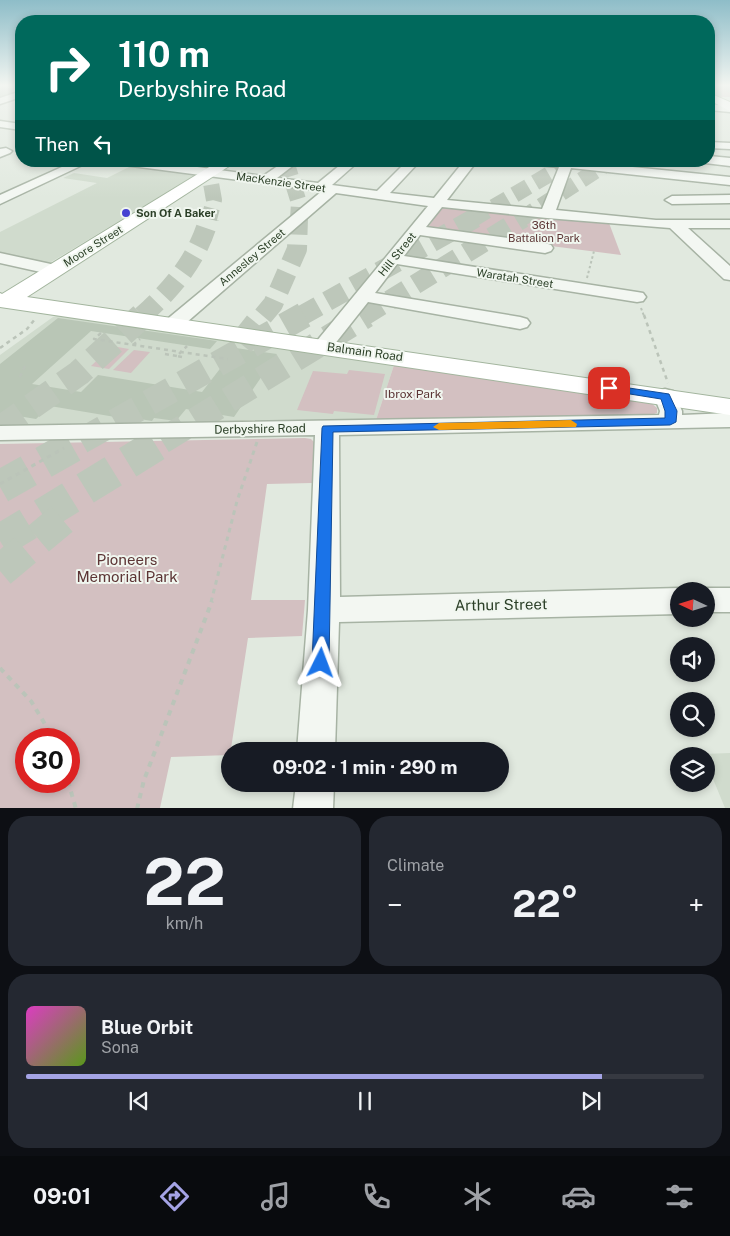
<!DOCTYPE html>
<meta charset="utf-8">
<style>
:root{--surface:#171b24;--page:#242831;--text:#f1f3f6;--muted:#9ea1a6;--line:#363941;--accent:#a4a3e5}
body{margin:0;font-family:"Public Sans",sans-serif;background:var(--page);color:var(--text);height:100vh;display:flex;flex-direction:column;font-size:19px;white-space:nowrap}
*{box-sizing:border-box;margin:0}
p{font-size:16px;color:var(--muted)}
.icon{flex:none;width:28px;height:28px;fill:none;stroke:currentColor;stroke-width:2;stroke-linecap:round;stroke-linejoin:round}
.map{position:relative;height:808px;overflow:hidden}
.panel{display:flex;flex-direction:column;gap:8px;padding:8px;background:#0d0f14;flex:1}
.panel>*{flex:none}
.banner{position:absolute;left:15px;top:15px;width:700px;height:152px;border-radius:20px;box-shadow:0 2px 8px #0003;background:#00695c;color:#fff;overflow:hidden}
.needle{width:32px;rotate:274deg}
.tools{position:absolute;left:670px;top:582px;display:grid;gap:10px}
.tools a{display:grid;place-items:center;width:45px;height:45px;border-radius:50%;background:var(--surface);box-shadow:0 2px 8px #0003;font-size:25px}
.speed{position:absolute;left:15px;top:728px;display:flex;gap:10px;font-size:25px;font-weight:700;text-align:center}
.speed>*{display:grid;place-content:center;width:65px;height:65px;border-radius:50%;background:var(--surface);box-shadow:0 2px 8px #0003;line-height:1}
.speed .limit{border:8px solid #d22;background:#fff;color:#111}
.pin{position:absolute;display:grid;place-items:center;width:42px;height:42px;color:#fff;margin:-21px;border-radius:10px;box-shadow:0 2px 8px #0006}
.me{position:absolute;width:55px;margin:-28px;rotate:3deg;stroke-linejoin:round;filter:drop-shadow(0 0 4px #0008)}
.turn{display:flex;align-items:center;gap:18px;height:105px;padding:0 20px;font-size:22px}
.turn .icon{width:65px;height:65px;stroke-width:2.5}
.turn b{display:block;font-size:35px;line-height:42px}
.then{display:flex;align-items:center;height:48px;padding:0 20px;background:#0003;gap:10px;font-size:19px}
.big{font-size:38px;font-weight:700;line-height:1.1}
.panel .card{flex:1;display:flex;flex-direction:column;justify-content:center;gap:8px;min-width:0;padding:0 18px;border-radius:20px;background:var(--page)}
.panel .dial{align-items:center;gap:0}
.dial b{font-size:65px;line-height:1}
.song{display:flex;align-items:center;gap:15px}
.cover{width:60px;height:60px;border-radius:8px;background:linear-gradient(135deg,hsl(310 70% 55%),hsl(90 70% 35%))}
.played{height:5px;border-radius:2px;background:linear-gradient(90deg,var(--accent) 85%,var(--line) 85%)}
.keys{display:flex;justify-content:space-around;direction:ltr}
.heat{display:flex;justify-content:space-between;align-items:center;font-size:28px;direction:ltr}
.panel .tiles{flex:1;display:grid;gap:8px;grid-template-columns:1fr 1fr}
.card:last-child{grid-column:span 2}
.trip{position:absolute;left:221px;top:742px;width:288px;height:50px;border-radius:25px;background:var(--surface);box-shadow:0 2px 8px #0003;font-weight:700;line-height:50px;text-align:center}
.tab-bar{display:flex;height:80px;justify-content:space-around;align-items:center;background:#090b0e;color:var(--muted)}
.tab-bar .icon{width:35px;height:35px}
.tab-bar .current{color:var(--accent)}
.tab-bar b{font-size:22px;color:var(--text)}
.map>svg:first-child{display:block}
.built{fill:#d0dbcd}
.green{fill:#d3c0c1;fill-rule:evenodd}
.building{fill:#b9c6b6}
.lines{fill:none;stroke-linecap:round;stroke-linejoin:round}
.highway-tunnel-far4{stroke:#bdc7ba;stroke-width:12;stroke-dasharray:12 6;stroke-linecap:butt}
.highway-tunnel-far3{stroke:#bdc7ba;stroke-width:16;stroke-dasharray:16 8;stroke-linecap:butt}
.highway-tunnel-far2{stroke:#bdc7ba;stroke-width:20;stroke-dasharray:20 10;stroke-linecap:butt}
.highway-tunnel-far1{stroke:#bdc7ba;stroke-width:26;stroke-dasharray:26 13;stroke-linecap:butt}
.highway-tunnel{stroke:#bdc7ba;stroke-width:33;stroke-dasharray:33 17;stroke-linecap:butt}
.minor-casing{stroke:#a7b3a4;stroke-width:3}
.major-casing{stroke:#a3b59e;stroke-width:2}
.path-far4{stroke:#bbc4b9;stroke-width:1;stroke-dasharray:2 2;stroke-linecap:butt}
.path-far3{stroke:#bbc4b9;stroke-width:2;stroke-dasharray:2.5 2.5;stroke-linecap:butt}
.path-far2{stroke:#bbc4b9;stroke-width:2.5;stroke-dasharray:4 4;stroke-linecap:butt}
.path-far1{stroke:#bbc4b9;stroke-width:3;stroke-dasharray:4.5 4.5;stroke-linecap:butt}
.path{stroke:#bbc4b9;stroke-width:4;stroke-dasharray:5.5 5.5;stroke-linecap:butt}
.minor{fill:#f3f7f2;fill-rule:evenodd}
.major{fill:#fff;fill-rule:evenodd}
.path-bridge{stroke:#bbc4b9;stroke-width:2.5;stroke-dasharray:4 4;stroke-linecap:butt}
.route{fill:#1a73e8;stroke:#114b97}
.slow{fill:#f59e0b}
.poi-dot{fill:#4641d1;stroke:#f0f6ef;stroke-width:2}
.labels{text-anchor:middle;stroke-width:4;stroke-linejoin:round;paint-order:stroke}
.far-street-label{font-size:11px;fill:#2c4028;stroke:#f0f6ef}
.far-poi-label{font-size:11px;font-weight:bold;fill:#2c4028;stroke:#f0f6ef;text-anchor:start}
.far-park-label{font-size:11px;fill:#5c3535;stroke:#f0f6ef}
.street-label{font-size:12px;fill:#2c4028;stroke:#f0f6ef}
.park-label{font-size:12px;fill:#5c3535;stroke:#f0f6ef}
.near-park-label{font-size:15px;fill:#5c3535;stroke:#f0f6ef}
.near-street-label{font-size:15px;fill:#2c4028;stroke:#f0f6ef}
</style>
<div class="map">
<svg width="730" height="809" viewBox="0 0 730 809">
<rect width="100%" height="100%" fill="#e1e9df"/>
<g class="built">
<polygon points="133,165 199,173 46,265 0,255 0,232 97,183 63,178 74,173 107,178"/>
<polygon points="61,315 394,365 376,420 0,429 0,355 53,317"/>
<polygon points="730,753 730,808 725,808 706,762 706,756 703,754"/>
</g>
<g class="green">
<polygon points="709,85 730,85 730,97 714,97 709,95"/>
<polygon points="443,206 609,223 621,255 426,230"/>
<polygon points="112,346 129,349 109,369 91,366"/>
<polygon points="134,350 150,352 131,373 113,370"/>
<polygon points="394,365 650,402 657,408 657,413 651,415 376,420"/>
<polygon points="349,370 385,374 374,415 334,411 333,414 297,410 313,371 347,374"/>
<path d="M305,438L311,439L314,442L312,483L267,484L251,600H305L302,636L248,638L230,755L171,757L160,808H0V444ZM26,739H69V781H26Z"/>
</g>
<polygon class="building" points="58,318 217,341 210,349 91,331 32,384 81,392 98,375 202,392 236,348 277,354 234,417 186,409 176,421 154,418 152,421 140,419 139,421 50,406 36,419 0,413 0,364"/>
<g class="lines">
<g class="highway-tunnel-far4">
<polyline points="0,93 21,95"/>
<polyline points="709,95 730,85"/>
</g>
<g class="highway-tunnel-far3">
<polyline points="207,161 214,200 209,219"/>
<polyline points="286,161 299,203 298,219"/>
<polyline points="473,219 572,161"/>
<polyline points="521,219 611,161"/>
</g>
<g class="highway-tunnel-far2">
<path d="M142,316C172,289 198,259 209,218"/>
<polyline points="263,316 273,304 297,249 298,218"/>
<polyline points="301,316 475,218"/>
<polyline points="364,316 523,218"/>
</g>
<g class="highway-tunnel-far1">
<polyline points="241,344 264,315"/>
<polyline points="0,429 79,373 143,315"/>
<polyline points="81,441 304,315"/>
<polyline points="162,441 366,315"/>
</g>
<g class="highway-tunnel">
<polyline points="0,487 83,440"/>
<polyline points="0,541 164,440"/>
<polyline points="0,571 62,519"/>
</g>
<defs>
<g id="minor">
<polygon points="21,91 21,97 0,104 0,98"/>
<polygon points="709,104 730,106 730,112 709,110"/>
<polygon points="0,121 21,124 21,130 0,127"/>
<polygon points="709,142 730,143 730,149 709,148"/>
<polygon points="6,148 12,151 10,153 0,157 0,149"/>
<polygon points="709,156 730,158 730,166 705,163 704,161 709,161"/>
<polygon points="75,161 91,161 0,204 0,195"/>
<polygon points="118,161 153,161 263,176 285,161 299,161 277,178 318,183 345,161 359,161 332,185 377,191 407,161 420,161 390,193 434,198 464,161 477,161 447,200 542,209 559,167 536,165 530,161 574,161 730,177 730,185 571,168 556,210 656,220 730,220 730,228 688,228 730,266 730,280 724,279 670,228 547,218 442,207 426,227 545,243 551,245 553,248 551,251 545,253 420,235 404,256 637,292 643,293 646,297 643,301 637,302 397,264 375,293 520,317 527,319 530,323 527,327 520,329 368,302 330,350 323,352 316,350 313,346 316,342 428,206 336,193 179,329 172,331 165,329 162,325 165,321 322,191 124,165"/>
<polygon points="730,195 730,203 672,204 665,200 672,196"/>
<polygon points="0,253 60,266 62,270 60,274 54,275 0,263"/>
<polygon points="665,389 673,391 682,411 682,415 730,413 730,427 339,435 340,597 679,588 687,591 679,591 679,614 339,622 335,751 297,751 308,610 315,435 0,440 0,426 659,415 660,411 654,396 657,391"/>
<polygon points="706,588 730,588 730,612 706,612 706,591 695,591"/>
<polygon points="296,784 334,784 333,809 293,809"/>
</g>
<g id="major">
<polygon points="709,93 730,102 730,111 709,100"/>
<polygon points="219,161 237,161 27,297 730,399 730,415 0,307 0,293 2,294"/>
</g>
</defs>
<use href="#minor" class="minor-casing"/>
<use href="#major" class="major-casing"/>
<polyline class="path-far4" points="720,88 730,90"/>
<g class="path-far3">
<polyline points="587,278 594,251"/>
<polyline points="641,308 644,316"/>
</g>
<g class="path-far2">
<polyline points="644,315 668,383"/>
<polyline points="133,345 140,339"/>
<polyline points="0,348 27,329 35,319"/>
<polyline points="165,354 177,356"/>
<polyline points="182,357 177,356 187,346"/>
<polyline points="20,377 25,366"/>
</g>
<g class="path-far1">
<polyline points="0,484 64,448"/>
<polyline points="211,602 237,501 257,442"/>
</g>
<g class="path">
<polyline points="0,668 31,701 54,739"/>
<polyline points="68,781 76,809"/>
<polyline points="137,809 144,780 212,601"/>
</g>
<use href="#minor" class="minor"/>
<use href="#major" class="major"/>
<polyline class="path-bridge" points="101,333 94,339 228,359"/>
</g>
<linearGradient id="sky" x2="0" y2="1"><stop stop-color="#8ebdc8"/><stop offset="0.43" stop-color="#f2f5f1"/><stop offset="1" stop-color="#f2f5f1" stop-opacity="0"/></linearGradient>
<rect width="730" height="198" fill="url(#sky)"/>
<polygon class="route" points="609,385 669,394 677,411 676,422 670,425 333,432 329,663 327,668 321,670 315,668 312,663 322,428 323,426 665,418 665,411 661,399 605,390 604,388"/>
<polygon class="slow" points="571,420 577,424 576,427 439,430 433,427 439,423"/>
<circle class="poi-dot" cx="126" cy="213" r="5"/>
<g class="labels">
<g class="far-street-label">
<text transform="translate(281 182) rotate(8)" y="4">MacKenzie Street</text>
<text transform="translate(93 246) rotate(-32)" y="4">Moore Street</text>
<text transform="translate(397 254) rotate(-51)" y="4">Hill Street</text>
<text transform="translate(252 257) rotate(-40)" y="4">Annesley Street</text>
<text transform="translate(515 278) rotate(9)" y="4">Waratah Street</text>
</g>
<g class="far-poi-label">
<text x="136" y="217">Son Of A Baker</text>
</g>
<g class="far-park-label">
<text x="544" y="229">36th<tspan x="544" dy="13">Battalion Park</tspan></text>
</g>
<g class="street-label">
<text transform="translate(365 352) rotate(8)" y="4">Balmain Road</text>
<text transform="translate(260 429) rotate(-1)" y="4">Derbyshire Road</text>
</g>
<g class="park-label">
<text x="413" y="398">Ibrox Park</text>
</g>
<g class="near-park-label">
<text x="127" y="565">Pioneers<tspan x="127" dy="17">Memorial Park</tspan></text>
</g>
<g class="near-street-label">
<text transform="translate(501 605) rotate(-1)" y="5">Arthur Street</text>
</g>
</g>
</svg>
<div class="tools">
<a><svg class="needle" viewBox="-14 -14 28 28"><path d="M0-13l5 13h-10z" fill="#e53935"/><path d="M0 13l5-13h-10z" fill="#9ea1a6"/></svg></a>
<a><svg class="icon" aria-label="sound" viewBox="0 0 24 24"><path d="M4 9h4l5-4v14l-5-4H4zM17 9q2 3 0 6"/></svg></a>
<a><svg class="icon" aria-label="search" viewBox="0 0 24 24"><circle cx="10" cy="10" r="6"/><path d="M15 15l6 6"/></svg></a>
<a><svg class="icon" aria-label="layers" viewBox="0 0 24 24"><path d="M12 4l9 5-9 5-9-5zM3 14l9 5 9-5"/></svg></a>
</div>
<div class="speed"><div class="limit">30</div></div>
<div class="pin" style="left:609px;top:388px;background:#d93025"><svg class="icon" aria-label="arrive" viewBox="0 0 24 24"><path d="M6 21V4h12l-3 4 3 4H6"/></svg></div>
<svg class="me" style="left:321px;top:663px" viewBox="-20 -20 40 40"><path d="M0-17L14 15 0 8-14 15z" fill="#1a73e8" stroke="#fff" stroke-width="4"/></svg>
<div class="trip">09:02 · 1 min · 290 m</div>
<div class="banner">
<div class="turn"><svg class="icon" aria-label="right" viewBox="0 0 24 24"><path d="M7 20v-9h11M14 6l5 5-5 5"/></svg><div><b>110 m</b>Derbyshire Road</div></div>
<div class="then">Then<svg class="icon" aria-label="left" viewBox="0 0 24 24"><path d="M17 20v-9H6M10 6l-5 5 5 5"/></svg></div>
</div>
</div>
<section class="panel">
<div class="tiles">
<div class="card dial"><b>22</b><p>km/h</p></div>
<div class="card"><p>Climate</p>
<div class="heat"><a>−</a><b class="big">22°</b><a>+</a></div>
</div>
<div class="card">
<div class="song"><i class="cover"></i><div><b>Blue Orbit</b><p>Sona</p></div></div>
<div class="played"></div>
<div class="keys"><svg class="icon" aria-label="previous" viewBox="0 0 24 24"><path d="M18 5L8 12l10 7zM5 5v14"/></svg><svg class="icon" aria-label="pause" viewBox="0 0 24 24"><path d="M8 5v14M16 5v14"/></svg><svg class="icon" aria-label="next" viewBox="0 0 24 24"><path d="M6 5l10 7-10 7zM19 5v14"/></svg></div>
</div>
</div>
</section>
<nav class="tab-bar">
<b>09:01</b>
<svg class="icon current" aria-label="directions" viewBox="0 0 24 24"><path d="M12 3l9 9-9 9-9-9zM9 14v-3h6M13 9l2 2-2 2"/></svg>
<svg class="icon" aria-label="music" viewBox="0 0 24 24"><path d="M9 18V5l10-2v13"/><circle cx="6" cy="18" r="3"/><circle cx="16" cy="16" r="3"/></svg>
<svg class="icon" aria-label="phone" viewBox="0 0 24 24"><path d="M5 4h4l2 5-3 2q2 4 5 5l2-3 5 2v4C11 20 4 13 5 4z"/></svg>
<svg class="icon" aria-label="climate" viewBox="0 0 24 24"><path d="M12 3v18M4 7l16 10M4 17L20 7"/></svg>
<svg class="icon" aria-label="car" viewBox="0 0 24 24"><path d="M5 17H2v-5l4-1 3-4h7l3 4 3 1v5h-3M9 17h6M6 11h13"/><circle cx="7" cy="17" r="2"/><circle cx="17" cy="17" r="2"/></svg>
<svg class="icon" aria-label="filters" viewBox="0 0 24 24"><path d="M4 7h16M4 17h16"/><circle cx="9" cy="7" r="2"/><circle cx="15" cy="17" r="2"/></svg>
</nav>
